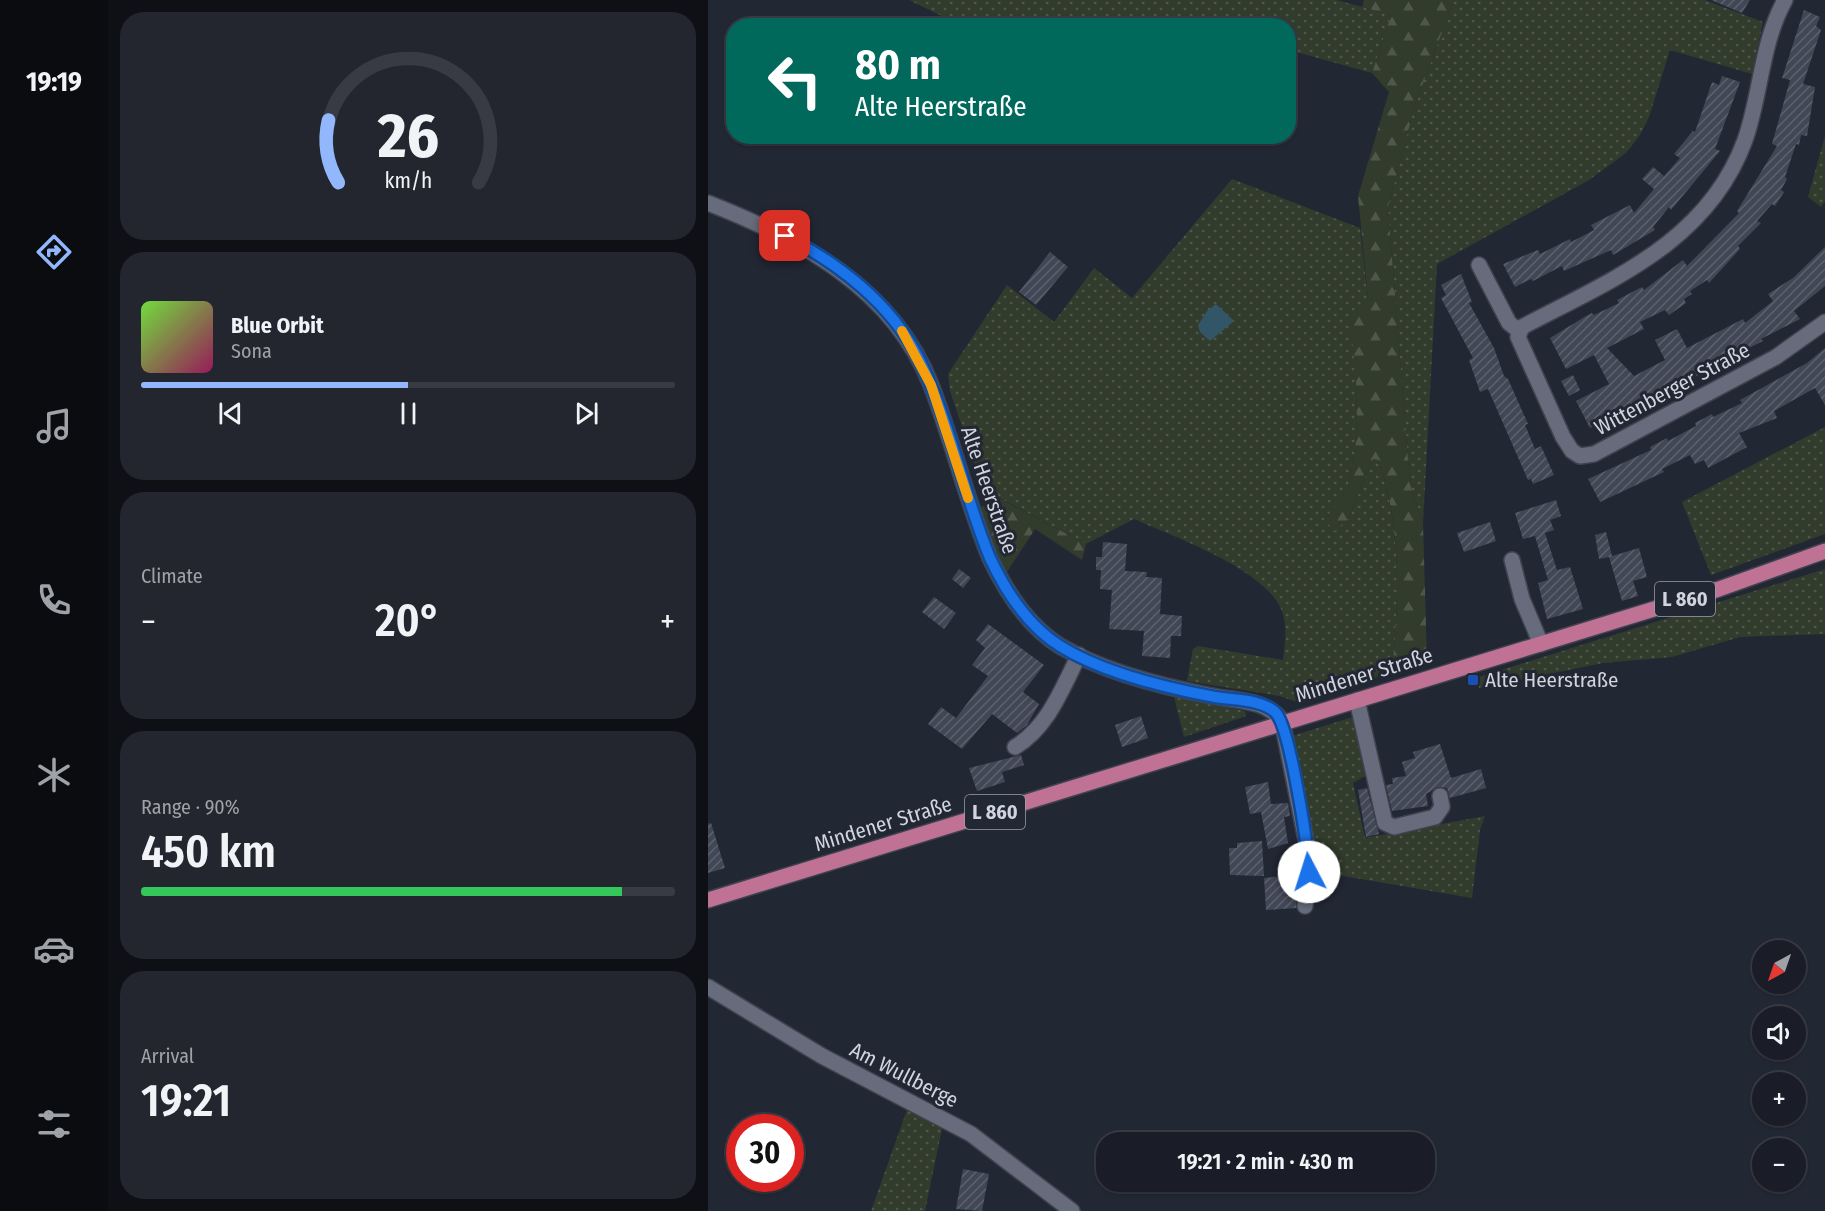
<!DOCTYPE html>
<meta charset="utf-8">
<style>
:root{--surface:#1a1d27;--page:#23262f;--text:#f1f3f6;--muted:#9fa2a7;--line:#383b44;--accent:#92b7fd}
body{margin:0;font-family:"Fira Sans Condensed",sans-serif;background:var(--page);color:var(--text);height:100vh;display:flex;flex-direction:column;font-size:22px;white-space:nowrap}
*{box-sizing:border-box;margin:0}
p{font-size:20px;color:var(--muted)}
.icon{flex:none;width:33px;height:33px;fill:none;stroke:currentColor;stroke-width:2;stroke-linecap:round;stroke-linejoin:round}
.map{position:relative;flex:1;overflow:hidden}
.details{display:flex;flex-direction:column;gap:12px;padding:12px;background:#0e1015;width:600px}
.details>*{flex:none}
.banner{position:absolute;left:18px;top:18px;width:570px;height:126px;border-radius:24px;box-shadow:0 2px 4px #0004,0 0 0 2px var(--line);background:#00695c;color:#fff;overflow:hidden}
.needle{width:39px;rotate:220deg}
.fabs{position:absolute;left:1044px;top:940px;display:grid;gap:12px}
.fabs a{display:grid;place-items:center;width:54px;height:54px;border-radius:50%;background:var(--surface);box-shadow:0 2px 4px #0004,0 0 0 2px var(--line);font-size:30px}
.speed{position:absolute;left:18px;top:1114px;display:flex;gap:12px;font-size:30px;font-weight:700;text-align:center}
.speed>*{display:grid;place-content:center;width:78px;height:78px;border-radius:50%;background:var(--surface);box-shadow:0 2px 4px #0004,0 0 0 2px var(--line);line-height:1}
.speed .limit{border:9px solid #d22;background:#fff;color:#111}
.pin{position:absolute;display:grid;place-items:center;width:51px;height:51px;color:#fff;margin:-26px;border-radius:12px;box-shadow:0 3px 9px #0006}
.me{position:absolute;width:66px;margin:-33px;rotate:355deg;stroke-linejoin:round;filter:drop-shadow(0 0 4px #0008)}
.turn{display:flex;align-items:center;gap:21px;height:126px;padding:0 30px;font-size:27px}
.turn .icon{width:78px;height:78px;stroke-width:2.5}
.turn b{display:block;font-size:42px;line-height:51px}
.big{font-size:45px;font-weight:600;line-height:1.1}
.details .widget{flex:1;display:flex;flex-direction:column;justify-content:center;gap:9px;min-width:0;padding:0 21px;border-radius:24px;background:var(--page)}
.details .dial{align-items:center;gap:0}
.dial svg{height:156px;overflow:visible;fill:none;stroke:var(--line);stroke-width:7;stroke-linecap:round;text-anchor:middle}
.dial text{fill:var(--text);stroke:none}
.song{display:flex;align-items:center;gap:18px}
.cover{width:72px;height:72px;border-radius:9px;background:linear-gradient(135deg,hsl(100 70% 55%),hsl(330 70% 35%))}
.played{height:6px;border-radius:3px;background:linear-gradient(90deg,var(--accent) 50%,var(--line) 50%)}
.keys{display:flex;justify-content:space-around;direction:ltr}
.heat{display:flex;justify-content:space-between;align-items:center;font-size:33px;direction:ltr}
.charge{height:9px;border-radius:4px;background:linear-gradient(90deg,#34c759 90%,var(--line) 0)}
.trip{position:absolute;left:388px;top:1132px;width:339px;height:60px;border-radius:24px;background:var(--surface);box-shadow:0 2px 4px #0004,0 0 0 2px var(--line);font-weight:600;line-height:60px;text-align:center}
main{display:flex;flex:1;min-height:0}
.dock{display:flex;flex-direction:column;width:108px;justify-content:space-around;align-items:center;background:#0a0c10;color:var(--muted)}
.dock .icon{width:42px;height:42px}
.dock .current{color:var(--accent)}
.dock b{font-size:27px;color:var(--text)}
.map>svg:first-child{display:block}
.grass{fill:url(#grass-dots)}
.forest{fill:url(#forest-firs)}
.water{fill:#325668}
.building{fill:url(#building-hatch)}
.lines{fill:none;stroke-linecap:round;stroke-linejoin:round}
.minor-casing{stroke:#3f424e;stroke-width:18}
.major-casing{stroke:#3f424e;stroke-width:18}
.minor{stroke:#666c7c;stroke-width:15}
.major{stroke:#bf7294;stroke-width:15}
.route-casing{stroke:#114b97;stroke-width:15}
.route{stroke:#1a73e8;stroke-width:10}
.slow{stroke:#f59e0b;stroke-width:10}
.transit-dot{fill:#1a4fb4;stroke:#222734;stroke-width:2}
.labels{text-anchor:middle;stroke-width:6;stroke-linejoin:round;paint-order:stroke}
.shield{fill:#222734;stroke:#9ca0ab;stroke-width:1.5}
.shield-label{font-size:20px;font-weight:bold;fill:#d1d4de}
.street-label{font-size:21px;fill:#d1d4de;stroke:#222734}
.poi-label{font-size:21px;fill:#d1d4de;stroke:#222734;text-anchor:start}
</style>
<main>
<nav class="dock">
<b>19:19</b>
<svg class="icon current" aria-label="directions" viewBox="0 0 24 24"><path d="M12 3l9 9-9 9-9-9zM9 14v-3h6M13 9l2 2-2 2"/></svg>
<svg class="icon" aria-label="music" viewBox="0 0 24 24"><path d="M9 18V5l10-2v13"/><circle cx="6" cy="18" r="3"/><circle cx="16" cy="16" r="3"/></svg>
<svg class="icon" aria-label="phone" viewBox="0 0 24 24"><path d="M5 4h4l2 5-3 2q2 4 5 5l2-3 5 2v4C11 20 4 13 5 4z"/></svg>
<svg class="icon" aria-label="climate" viewBox="0 0 24 24"><path d="M12 3v18M4 7l16 10M4 17L20 7"/></svg>
<svg class="icon" aria-label="car" viewBox="0 0 24 24"><path d="M5 17H2v-5l4-1 3-4h7l3 4 3 1v5h-3M9 17h6M6 11h13"/><circle cx="7" cy="17" r="2"/><circle cx="17" cy="17" r="2"/></svg>
<svg class="icon" aria-label="filters" viewBox="0 0 24 24"><path d="M4 7h16M4 17h16"/><circle cx="9" cy="7" r="2"/><circle cx="15" cy="17" r="2"/></svg>
</nav>
<section class="details">
<div class="widget dial"><svg viewBox="0 0 100 80">
<path d="M14 69A42 42 0 1 1 86 69"/>
<path d="M14 69A42 42 0 0 1 9 37" stroke="#92b7fd"/>
<text x="50" y="56" font-size="32" font-weight="700">26</text>
<text x="50" y="72" font-size="11">km/h</text>
</svg></div>
<div class="widget">
<div class="song"><i class="cover"></i><div><b>Blue Orbit</b><p>Sona</p></div></div>
<div class="played"></div>
<div class="keys"><svg class="icon" aria-label="previous" viewBox="0 0 24 24"><path d="M18 5L8 12l10 7zM5 5v14"/></svg><svg class="icon" aria-label="pause" viewBox="0 0 24 24"><path d="M8 5v14M16 5v14"/></svg><svg class="icon" aria-label="next" viewBox="0 0 24 24"><path d="M6 5l10 7-10 7zM19 5v14"/></svg></div>
</div>
<div class="widget"><p>Climate</p>
<div class="heat"><a>−</a><b class="big">20°</b><a>+</a></div>
</div>
<div class="widget"><p>Range · 90%</p><b class="big">450 km</b><div class="charge"></div></div>
<div class="widget"><p>Arrival</p><b class="big">19:21</b></div>
</section>
<div class="map">
<svg width="1117" height="1211" viewBox="0 0 1117 1211">
<defs>
<pattern id="grass-dots" width="8" height="8" patternUnits="userSpaceOnUse" patternTransform="scale(1.5)"><rect width="8" height="8" fill="#313c2c"/><path d="M2 2h.1M6 6h.1" fill="none" stroke="#4e574a" stroke-width="1.8" stroke-linecap="round"/></pattern>
<pattern id="forest-firs" width="22" height="20" patternUnits="userSpaceOnUse" patternTransform="scale(1.5)"><rect width="22" height="20" fill="#313c2c"/><path d="M5 1l3.5 6h-7zM16 11l3.5 6h-7z" fill="#4e574a"/></pattern>
<pattern id="building-hatch" width="6" height="6" patternUnits="userSpaceOnUse" patternTransform="scale(1.5)"><rect width="6" height="6" fill="#424756"/><path d="M-1 1l2-2M0 6l6-6M5 7l2-2" fill="none" stroke="#5c616e"/></pattern>
</defs>
<rect width="100%" height="100%" fill="#222734"/>
<g class="grass">
<polygon points="201,0 629,0 683,15 664,73 581,50 580,26 252,25"/>
<polygon points="746,0 997,0 1055,22 1044,74 962,50 941,117 932,135 918,153 881,180 729,264 715,523 702,484 680,207 707,105"/>
<polygon points="1117,136 1117,201 1113,207 1100,197"/>
<path d="M524,179L652,228L660,299L648,378L649,436L640,490L616,520L640,519L665,459L670,460C694,526 691,603 684,672L593,703L571,696L479,681L485,649L490,646L575,660C577,644 580,624 573,609C555,568 466,537 426,519L378,544L288,496L280,504L242,391L240,374L299,285L346,322L386,268L424,298Z"/>
<polygon points="1117,427 1117,534 1003,575 974,502"/>
<polygon points="1117,569 1117,634 1032,637 964,657 895,663 771,688 771,677"/>
<polygon points="466,697 537,711 538,716 476,737"/>
<polygon points="648,716 662,773 645,783 657,838 777,816 772,830 764,898 606,871 584,736"/>
<polygon points="200,1107 235,1124 217,1211 163,1211"/>
</g>
<g class="forest">
<path d="M656,0H746L707,105L680,207L702,484L715,523L719,660L684,672C691,604 694,524 670,460L665,459L640,519L627,531L616,520L640,490L649,436L648,378L642,320L660,299L650,196L681,92L664,73L683,15L654,7Z"/>
<polygon points="287,496 378,544 374,560 327,529 297,575 271,508 280,504"/>
</g>
<polygon class="water" points="508,304 526,321 502,341 492,332 490,325 499,311"/>
<g class="building">
<polygon points="1003,0 1042,0 1034,13"/>
<polygon points="1096,10 1112,17 1108,26 1113,30 1095,84 1107,87 1099,136 1093,135 1091,145 1088,144 1077,177 1079,179 1073,190 1076,192 1067,206 1064,204 1049,221 1053,223 1030,246 1032,249 1001,283 999,280 982,291 984,294 976,299 978,303 961,315 957,310 932,322 936,329 899,348 926,376 957,360 947,340 969,329 979,348 1035,319 1037,323 1065,301 1060,294 1085,278 1117,247 1117,286 1086,311 1092,319 1053,339 1055,341 1037,350 1036,347 991,371 993,374 976,382 974,380 946,394 948,397 882,428 868,401 901,384 886,355 858,369 842,338 878,316 884,313 886,315 911,303 909,300 928,290 934,287 936,290 975,260 979,266 1031,213 1029,211 1069,146 1064,144 1082,80 1074,78"/>
<polygon points="1014,76 1032,82 1007,149 1012,151 963,210 961,207 945,227 947,230 905,255 903,250 856,271 854,266 825,281 823,279 807,287 795,264 830,250 832,254 862,239 863,242 886,230 883,225 922,205 926,213 946,189 934,179 945,167 956,176 972,158 966,154 985,131 987,132 1004,82 1011,85"/>
<polygon points="342,252 360,267 328,305 311,292"/>
<polygon points="753,274 764,302 761,303 786,348 796,376 800,379 820,424 817,425 827,449 833,446 846,475 825,484 823,479 820,480 780,389 772,392 761,360 765,358 733,298 738,295 733,285"/>
<polygon points="1117,348 1117,405 1107,388 1066,411 1069,418 1031,433 1039,447 1000,468 996,460 987,464 982,455 954,469 956,472 892,502 880,479 943,450 942,447 959,438 960,441 988,426 987,423 1004,414 1005,417 1034,403 1032,400 1099,363"/>
<polygon points="865,375 872,390 861,396 853,381"/>
<polygon points="848,500 853,516 842,520 846,530 837,533 849,570 862,567 875,609 839,619 830,583 840,580 827,536 815,539 807,513"/>
<polygon points="782,522 788,541 756,552 749,533"/>
<polygon points="898,532 904,556 931,548 939,577 925,581 930,596 914,601 901,557 891,559 887,535"/>
<polygon points="395,542 419,544 417,571 439,572 438,577 454,578 452,614 474,616 473,636 463,636 462,658 434,656 436,631 401,629 404,590 392,589 393,570 388,570 388,557 394,557"/>
<polygon points="251,569 263,578 255,588 244,579"/>
<polygon points="226,597 248,613 236,629 214,612"/>
<polygon points="280,624 336,665 315,692 331,704 319,725 309,733 284,714 254,749 220,724 233,707 248,718 280,676 264,665 277,648 268,640"/>
<polygon points="433,716 440,738 414,747 407,725"/>
<polygon points="732,744 743,778 773,769 778,788 742,798 739,788 730,787 718,794 720,806 684,811 678,785 685,784 684,778 698,776 694,762 707,758 705,752"/>
<polygon points="313,755 316,765 294,772 297,782 269,791 261,768"/>
<polygon points="560,782 563,804 580,803 582,816 576,817 580,843 560,849 553,812 542,814 537,787"/>
<polygon points="659,788 671,834 658,837 650,790"/>
<polygon points="3,823 17,868 0,873 0,824"/>
<polygon points="554,841 556,876 522,875 521,848 529,848 529,843"/>
<polygon points="575,876 576,887 580,886 580,893 588,892 588,908 558,910 556,878"/>
<polygon points="255,1169 281,1174 274,1211 248,1209"/>
</g>
<g class="lines">
<defs>
<g id="minor">
<path d="M1077,0C1053,43 1053,95 1037,140C1000,242 903,280 814,327L810,337L855,437L864,451L872,456L886,454L1068,357L1117,322"/>
<path d="M0,203C92,239 185,288 223,385C245,442 259,502 282,558C298,592 320,626 352,646C394,671 456,687 504,696C528,701 558,699 574,721L600,850L601,872L597,906"/>
<polyline points="771,265 801,323 811,331"/>
<polyline points="804,560 814,599 833,644"/>
<polyline points="649,700 677,823 686,827 727,817 734,807 732,796"/>
<path d="M307,747C340,727 354,689 371,655"/>
<polyline points="0,987 114,1056 263,1134 364,1211"/>
</g>
<polyline id="major" points="0,900 1011,589 1117,551"/>
</defs>
<use href="#minor" class="minor-casing"/>
<use href="#major" class="major-casing"/>
<use href="#minor" class="minor"/>
<use href="#major" class="major"/>
</g>
<g class="lines">
<defs>
<path id="route" d="M77,236C130,263 182,303 210,357C242,420 255,493 282,558C298,592 320,626 352,646C393,672 459,688 507,697C524,700 555,699 568,713C582,729 600,846 601,872"/>
</defs>
<use href="#route" class="route-casing"/>
<use href="#route" class="route"/>
<polyline class="slow" points="194,331 223,385 260,498"/>
</g>
<rect class="transit-dot" x="759" y="674" width="12" height="12" rx="3"/>
<g class="labels">
<g class="shield">
<rect x="947" y="582" width="60" height="34" rx="4.5"/>
<rect x="257" y="795" width="60" height="34" rx="4.5"/>
</g>
<g class="shield-label">
<text x="977" y="606">L 860</text>
<text x="287" y="819">L 860</text>
</g>
<g class="street-label">
<text transform="translate(964 389) rotate(-28)" y="7">Wittenberger Straße</text>
<text transform="translate(281 490) rotate(71)" y="7">Alte Heerstraße</text>
<text transform="translate(656 675) rotate(-17)" y="7">Mindener Straße</text>
<text transform="translate(175 824) rotate(-17)" y="7">Mindener Straße</text>
<text transform="translate(196 1075) rotate(27)" y="7">Am Wullberge</text>
</g>
<g class="poi-label">
<text x="777" y="687">Alte Heerstraße</text>
</g>
</g>
</svg>
<div class="fabs">
<a><svg class="needle" viewBox="-14 -14 28 28"><path d="M0-13l5 13h-10z" fill="#e53935"/><path d="M0 13l5-13h-10z" fill="#9fa2a7"/></svg></a>
<a><svg class="icon" aria-label="sound" viewBox="0 0 24 24"><path d="M4 9h4l5-4v14l-5-4H4zM17 9q2 3 0 6"/></svg></a>
<a>+</a>
<a>−</a>
</div>
<div class="speed"><div class="limit">30</div></div>
<div class="pin" style="left:77px;top:236px;background:#d93025"><svg class="icon" aria-label="arrive" viewBox="0 0 24 24"><path d="M6 21V4h12l-3 4 3 4H6"/></svg></div>
<svg class="me" style="left:601px;top:872px" viewBox="-20 -20 40 40"><circle r="19" fill="#fff"/><path d="M0-13L10 11 0 6-10 11z" fill="#1a73e8"/></svg>
<div class="trip">19:21 · 2 min · 430 m</div>
<div class="banner">
<div class="turn"><svg class="icon" aria-label="left" viewBox="0 0 24 24"><path d="M17 20v-9H6M10 6l-5 5 5 5"/></svg><div><b>80 m</b>Alte Heerstraße</div></div>
</div>
</div>
</main>
